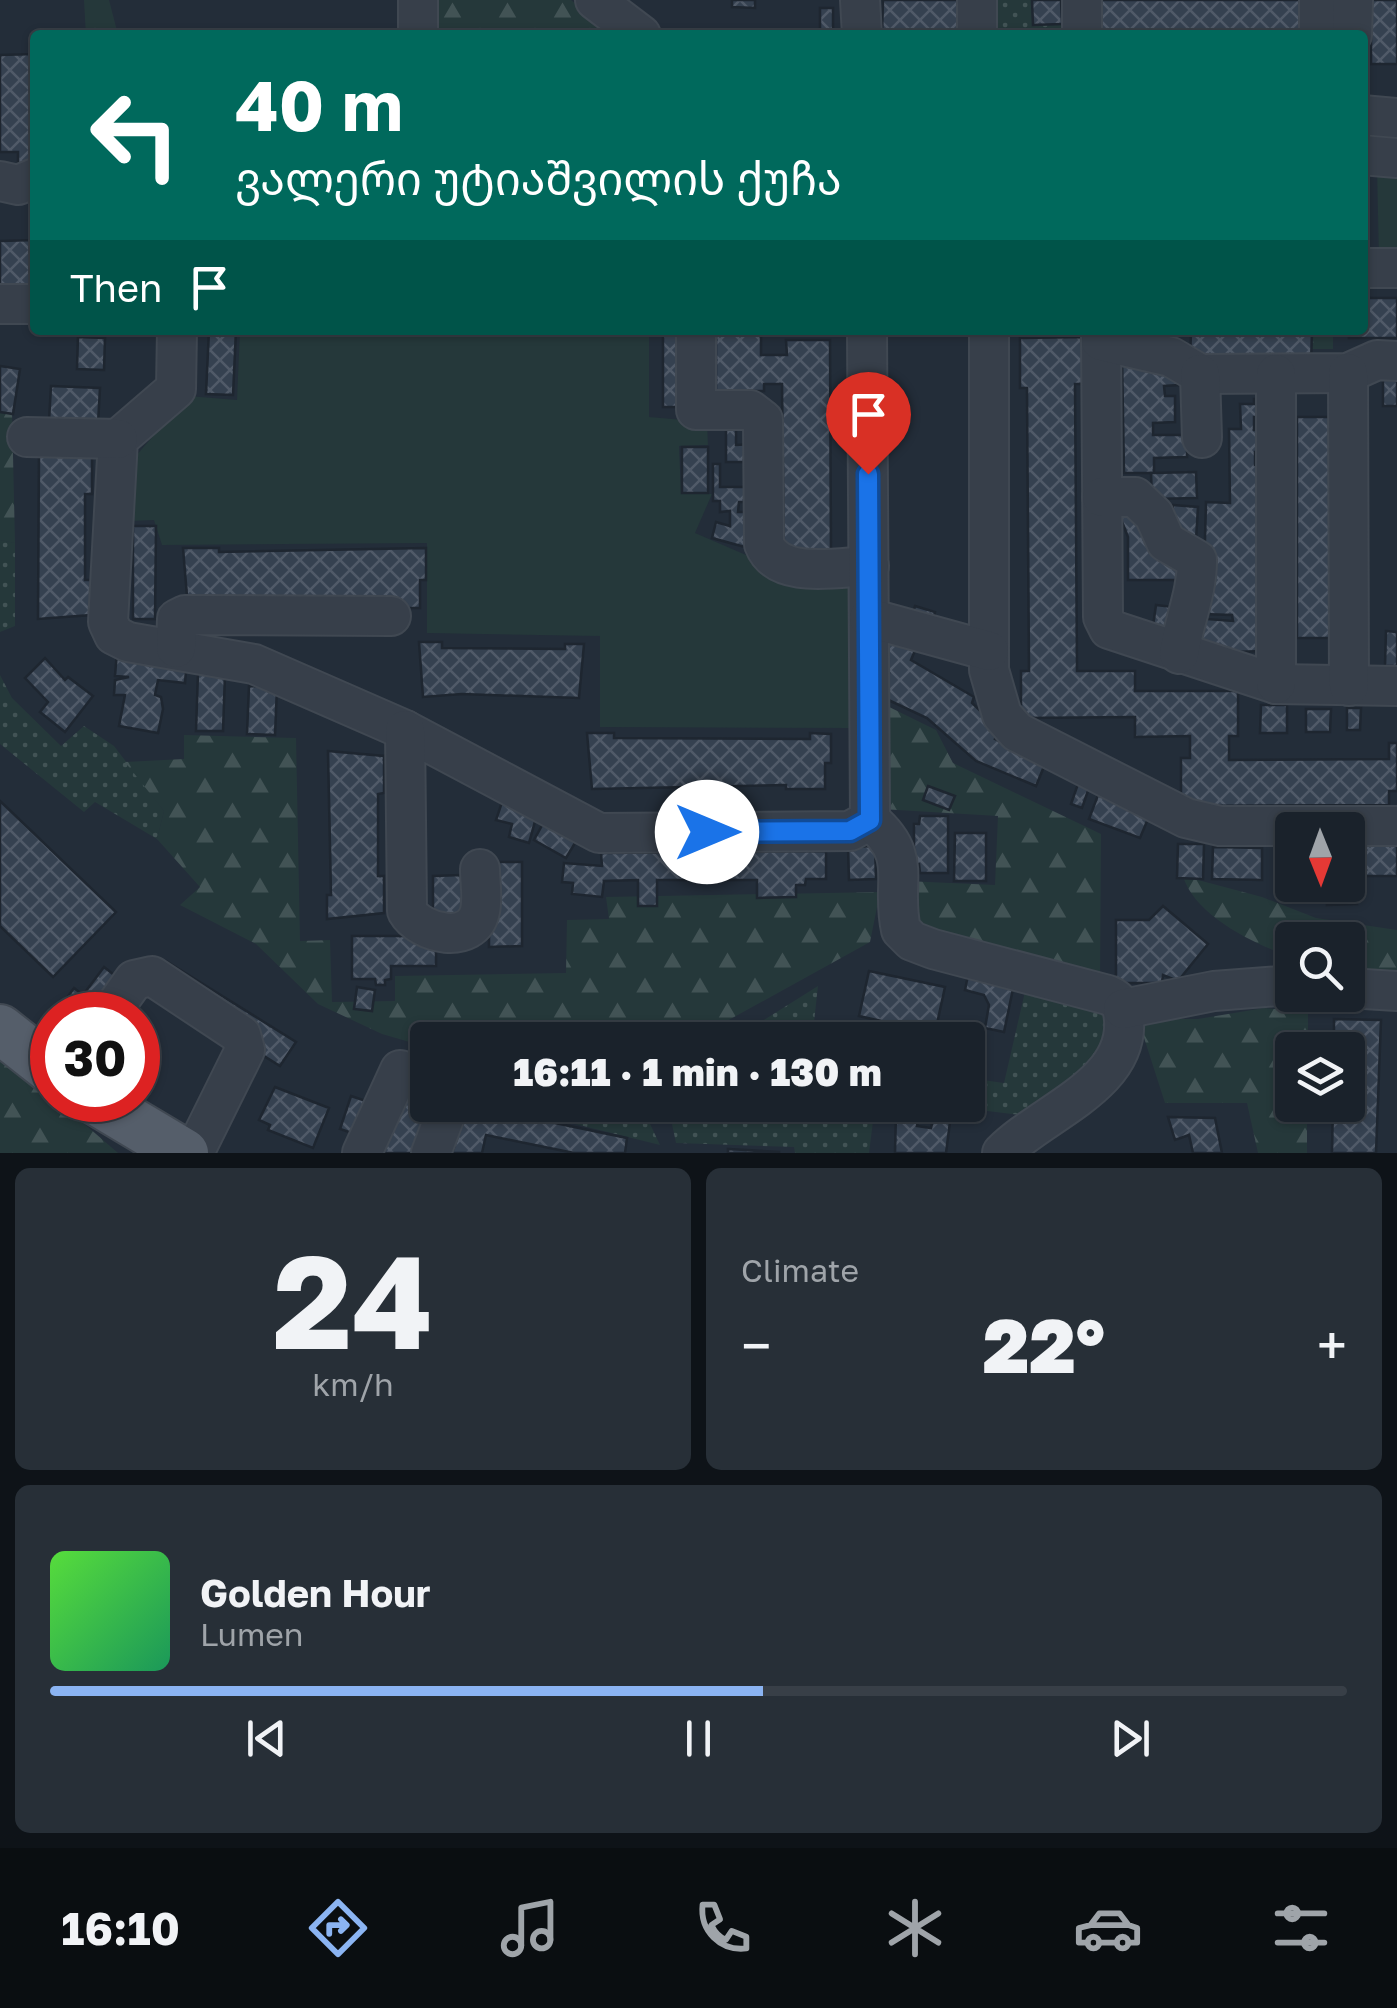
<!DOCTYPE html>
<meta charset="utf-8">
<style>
:root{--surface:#1a222b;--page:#272f37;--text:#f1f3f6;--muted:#9fa4a9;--line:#383f47;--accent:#8bb4f2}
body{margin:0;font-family:"Golos Text","Noto Sans Georgian",sans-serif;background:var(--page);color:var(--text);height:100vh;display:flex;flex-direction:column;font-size:38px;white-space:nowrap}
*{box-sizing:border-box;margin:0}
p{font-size:32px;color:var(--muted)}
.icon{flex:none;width:55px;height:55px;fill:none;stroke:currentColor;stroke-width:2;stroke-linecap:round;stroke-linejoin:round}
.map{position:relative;height:1153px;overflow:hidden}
.panel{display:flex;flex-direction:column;gap:15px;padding:15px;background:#0e1318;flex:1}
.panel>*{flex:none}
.hud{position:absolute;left:30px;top:30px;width:1338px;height:305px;border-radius:10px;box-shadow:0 2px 8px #0004,0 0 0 2px var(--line);background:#00695c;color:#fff;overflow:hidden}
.needle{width:65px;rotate:179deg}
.fabs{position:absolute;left:1275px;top:812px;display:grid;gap:20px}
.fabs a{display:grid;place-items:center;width:90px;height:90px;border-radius:10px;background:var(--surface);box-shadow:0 2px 8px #0004,0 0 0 2px var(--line);font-size:50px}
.speed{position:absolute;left:30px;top:992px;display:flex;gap:20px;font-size:50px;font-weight:700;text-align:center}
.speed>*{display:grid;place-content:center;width:130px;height:130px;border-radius:50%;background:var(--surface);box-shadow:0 2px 8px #0004,0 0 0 2px var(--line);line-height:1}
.speed .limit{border:15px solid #d22;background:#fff;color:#111}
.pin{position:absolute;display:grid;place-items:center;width:85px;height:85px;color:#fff;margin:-102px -42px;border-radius:50% 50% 50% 0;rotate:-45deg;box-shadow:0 0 10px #0007}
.pin .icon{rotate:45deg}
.me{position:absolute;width:110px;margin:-55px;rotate:90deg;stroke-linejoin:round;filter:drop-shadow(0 0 8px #0008)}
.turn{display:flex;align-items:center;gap:35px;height:210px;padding:0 40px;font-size:45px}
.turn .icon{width:130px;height:130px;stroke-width:2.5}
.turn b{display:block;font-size:70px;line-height:85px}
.then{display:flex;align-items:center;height:95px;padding:0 40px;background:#0003;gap:20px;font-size:38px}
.big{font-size:75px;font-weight:800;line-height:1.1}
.panel .card{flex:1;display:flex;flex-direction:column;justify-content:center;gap:15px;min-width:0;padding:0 35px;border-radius:15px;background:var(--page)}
.panel .dial{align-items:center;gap:0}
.dial b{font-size:130px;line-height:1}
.song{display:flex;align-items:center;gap:30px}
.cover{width:120px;height:120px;border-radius:15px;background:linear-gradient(135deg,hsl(110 70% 55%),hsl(150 70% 35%))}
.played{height:10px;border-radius:5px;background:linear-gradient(90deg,var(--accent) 55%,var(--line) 55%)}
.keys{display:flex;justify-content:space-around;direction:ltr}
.heat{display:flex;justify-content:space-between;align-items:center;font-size:55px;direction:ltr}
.panel .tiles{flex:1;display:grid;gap:15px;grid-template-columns:1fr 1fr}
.card:last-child{grid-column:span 2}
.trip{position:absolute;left:410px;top:1022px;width:575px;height:100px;border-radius:10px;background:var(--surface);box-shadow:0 2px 8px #0004,0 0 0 2px var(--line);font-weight:800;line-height:100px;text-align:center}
.tab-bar{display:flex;height:160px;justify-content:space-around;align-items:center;background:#0a0e11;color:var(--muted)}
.tab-bar .icon{width:70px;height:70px}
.tab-bar .active{color:var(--accent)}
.tab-bar b{font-size:45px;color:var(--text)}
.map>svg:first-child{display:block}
.grass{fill:url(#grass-dots)}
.forest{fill:url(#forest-firs)}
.green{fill:#25383a}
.building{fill:url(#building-cross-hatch);stroke:#1e2630;stroke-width:2.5}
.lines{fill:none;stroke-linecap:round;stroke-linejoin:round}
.minor-casing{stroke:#404852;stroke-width:42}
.major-casing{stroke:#404852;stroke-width:52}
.minor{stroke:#373f4a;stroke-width:38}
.major{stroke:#555e6a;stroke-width:48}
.route-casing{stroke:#114b97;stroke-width:25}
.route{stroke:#1a73e8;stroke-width:18}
</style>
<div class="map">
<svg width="1397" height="1153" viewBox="0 0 1397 1153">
<defs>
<pattern id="grass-dots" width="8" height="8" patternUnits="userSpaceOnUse" patternTransform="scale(2.5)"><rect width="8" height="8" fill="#25383a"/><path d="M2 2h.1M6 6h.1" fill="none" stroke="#425355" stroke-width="1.8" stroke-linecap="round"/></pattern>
<pattern id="forest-firs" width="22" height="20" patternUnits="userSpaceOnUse" patternTransform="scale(2.5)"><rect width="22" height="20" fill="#25383a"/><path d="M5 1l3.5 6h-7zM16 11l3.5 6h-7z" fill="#425355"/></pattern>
<pattern id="building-cross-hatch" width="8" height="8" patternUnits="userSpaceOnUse" patternTransform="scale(2.5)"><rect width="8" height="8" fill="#354150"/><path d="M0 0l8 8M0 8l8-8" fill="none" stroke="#505a68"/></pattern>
</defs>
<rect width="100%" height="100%" fill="#232d39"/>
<g class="grass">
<polygon points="993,0 1069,0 1069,35 994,35"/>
<polygon points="0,540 15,543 15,626 0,632"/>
<polygon points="0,675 12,698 61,746 84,726 114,746 164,811 157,839 95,802 84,812 0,744"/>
<polygon points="1027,983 1108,1011 1105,1052 1037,1117 939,1105 968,1105 968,1078 1004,1083"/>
<polygon points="818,986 812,1040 732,1040"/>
<polygon points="555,1105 641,1105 660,1145 555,1119"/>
<polygon points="680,1105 875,1105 869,1153 795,1153 794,1147 676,1143 671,1119"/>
</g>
<g class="forest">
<polygon points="84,0 109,0 118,35 86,35"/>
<polygon points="427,0 571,0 612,35 427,35"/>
<rect x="1292" y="330" width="41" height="19"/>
<polygon points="0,412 12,412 15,543 0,540"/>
<polygon points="877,701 936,730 953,763 1101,834 1100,984 922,937 906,881 995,885 998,816 881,809"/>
<polygon points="184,735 296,738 300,941 330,940 332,1002 395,1001 395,976 566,973 567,920 609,919 606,897 880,892 870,942 707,1032 701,1040 428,1040 427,1047 382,1034 318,1004 256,944 180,905 200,887 157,839 164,811 125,762 184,759"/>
<path d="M1183,876L1262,897L1316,918L1397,930V974L1348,971V940H1292V957C1255,945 1194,915 1183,876Z"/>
<polygon points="1264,1008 1308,1012 1308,1050 1292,1050 1292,1105 1307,1105 1307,1153 1258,1153 1247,1103 1165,1103 1138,1019 1198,1019"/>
<polygon points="0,1051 118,1153 0,1153"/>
</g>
<g class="green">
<polygon points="1377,166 1397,166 1397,261 1379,261"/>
<polygon points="240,330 649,330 649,417 707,422 708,445 679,446 681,493 712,494 695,533 776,568 854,573 855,728 600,727 600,636 427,633 427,543 162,545 154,520 131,521 135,457 188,396 237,400"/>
</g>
<g class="building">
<polygon points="732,0 755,0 755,8 732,7"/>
<polygon points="883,0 963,0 963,35 882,35"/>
<polygon points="1032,0 1061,0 1062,24 1033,25"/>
<rect x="1096" y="0" width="206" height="35"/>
<rect x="1371" y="0" width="26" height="64"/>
<rect x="820" y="8" width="13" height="27"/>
<polygon points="35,54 35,140 30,140 31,168 18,168 18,152 0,152 0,55"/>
<rect x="1362" y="200" width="4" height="38"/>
<polygon points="35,240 35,286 0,287 0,241"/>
<polygon points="1362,298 1397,298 1397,338 1349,338 1349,330 1362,330"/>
<polygon points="209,330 236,330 233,395 206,394"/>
<rect x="663" y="330" width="28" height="77"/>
<polygon points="716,330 761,330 761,355 787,355 786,340 830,340 831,556 784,556 782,384 764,384 764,391 716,391"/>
<polygon points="1191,330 1312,331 1311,364 1190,363"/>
<polygon points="78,337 105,338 104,370 77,369"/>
<polygon points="1085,337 1085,384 1075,384 1077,671 1135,671 1135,691 1238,691 1238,736 1229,736 1229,760 1389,759 1389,743 1397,743 1397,791 1389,791 1389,805 1181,806 1181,758 1190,758 1190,736 1135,737 1135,717 1021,718 1021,671 1029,671 1027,388 1020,388 1020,338"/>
<polygon points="1122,356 1179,370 1179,385 1164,386 1165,396 1175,396 1175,422 1153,423 1153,435 1187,435 1187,457 1154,458 1154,473 1124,473"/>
<polygon points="0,366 20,369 13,414 0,412"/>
<polygon points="1397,376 1397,406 1383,406 1383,377"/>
<polygon points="51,386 100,388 98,424 49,421"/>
<polygon points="1254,399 1267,399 1267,417 1254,417 1254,430 1261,430 1262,452 1255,452 1255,465 1263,465 1263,651 1233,652 1190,645 1193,618 1233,621 1232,615 1203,614 1206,502 1230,503 1229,429 1241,429 1240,404 1254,404"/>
<rect x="1297" y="417" width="37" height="221"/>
<polygon points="726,420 736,420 736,445 755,444 755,462 726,462"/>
<rect x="682" y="447" width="26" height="46"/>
<polygon points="39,450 92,455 92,494 85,494 85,580 91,580 91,615 38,619"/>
<polygon points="713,464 720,464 720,487 756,487 755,502 739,502 738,512 757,512 752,549 712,538 716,522 730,526 730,511 720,512 720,501 713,501"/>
<polygon points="1196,472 1197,498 1152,499 1151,473"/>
<polygon points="1173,505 1198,507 1196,540 1170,538"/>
<polygon points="1134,509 1155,534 1155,557 1182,558 1182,580 1128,580 1128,537 1119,514"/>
<polygon points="133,526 156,526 155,619 133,619"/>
<polygon points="183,548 219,548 219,552 426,548 426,580 420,580 420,608 188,608"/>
<polygon points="1156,605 1182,608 1179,637 1152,633"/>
<polygon points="915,606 935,612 932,625 911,620"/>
<polygon points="1386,631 1397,632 1397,666 1385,666"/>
<polygon points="885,640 916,648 911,660 974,697 972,703 989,719 987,727 999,731 995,739 1045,764 1036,786 976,761 927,718 882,697 889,673 882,669"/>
<polygon points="419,642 442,642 442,648 565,649 565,644 584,644 579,698 462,694 423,697"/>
<polygon points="117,651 187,658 185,683 158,680 155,695 161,697 163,709 158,733 119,726 125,695 114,695 115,680 129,677 115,676"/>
<polygon points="45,658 65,680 68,677 93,696 65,732 40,712 48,702 25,678"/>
<polygon points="198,673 225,674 223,731 196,731"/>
<polygon points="249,686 277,687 275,735 247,734"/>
<polygon points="1261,705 1287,705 1287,733 1260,733"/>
<polygon points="1347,708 1361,708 1360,730 1347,730"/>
<polygon points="1306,709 1331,709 1330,732 1306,732"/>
<polygon points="587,733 614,733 614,738 810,739 810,733 831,734 831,763 825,763 825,789 786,789 786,785 592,789"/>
<polygon points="328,751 384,756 384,793 378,794 378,876 384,876 384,913 327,919 327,895 331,895"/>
<polygon points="1079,781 1090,785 1082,808 1071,804"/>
<polygon points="928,786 955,796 949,810 923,800"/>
<polygon points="1098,795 1150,814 1140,838 1089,819"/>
<polygon points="504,796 537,814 529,843 509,837 512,824 496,820"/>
<polygon points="0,801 116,912 53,977 0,926"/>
<polygon points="920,816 948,816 948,873 920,873 919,864 914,864 914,824 919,824"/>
<polygon points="545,820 578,838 566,858 534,840"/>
<polygon points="955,833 986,833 986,881 954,881"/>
<polygon points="1178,844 1204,844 1203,879 1177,878"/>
<rect x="1363" y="844" width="34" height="32"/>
<polygon points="875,846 876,879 849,880 848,847"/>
<polygon points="1278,846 1292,846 1292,885 1307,885 1307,890 1278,890"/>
<polygon points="1213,847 1262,848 1262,880 1212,879"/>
<polygon points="826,851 826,879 806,879 805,885 796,885 796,897 757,898 757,880 657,880 657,906 638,906 638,880 604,881 602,897 572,894 573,883 562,882 564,863 602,866 601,853"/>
<polygon points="489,862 522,862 522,946 489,947"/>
<polygon points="462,875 462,917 433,917 433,876"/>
<polygon points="1348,878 1356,878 1357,904 1327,905 1327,885 1348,885"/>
<polygon points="1163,906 1208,944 1178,981 1163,975 1162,983 1116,983 1116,920 1149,920"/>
<polygon points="352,936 436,936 436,966 391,966 391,979 385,980 385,985 376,985 375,979 352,979"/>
<polygon points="166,961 296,1042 280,1066 150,985"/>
<polygon points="104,967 123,982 98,1015 65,1015 58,1010 74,988 83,995"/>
<polygon points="869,971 945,987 935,1033 859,1016"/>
<polygon points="968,975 1014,984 1004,1032 985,1028 989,1005 984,995 965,990"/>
<polygon points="357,987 375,990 372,1011 354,1009"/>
<polygon points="1334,1019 1381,1020 1376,1153 1332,1153 1333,1105 1348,1105 1348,1050 1334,1050"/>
<polygon points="411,1078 428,1084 428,1105 440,1105 422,1153 383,1153"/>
<polygon points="275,1087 329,1108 313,1148 268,1130 270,1125 259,1120"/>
<polygon points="351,1096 369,1102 358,1135 340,1129"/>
<polygon points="469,1105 627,1138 625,1153 574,1153 486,1135 482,1153 452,1153"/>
<polygon points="896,1114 919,1117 917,1126 931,1128 933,1119 950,1122 946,1153 895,1153"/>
<polygon points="1168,1117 1215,1118 1222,1153 1193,1153 1189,1135 1175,1140"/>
<polygon points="728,1149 779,1152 779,1153 728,1153"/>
</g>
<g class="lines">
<defs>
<g id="minor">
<polyline points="418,0 418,35"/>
<polyline points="595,0 641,35"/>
<polyline points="860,0 862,35"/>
<polyline points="1082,0 1082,35"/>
<polyline points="1319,0 1319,35"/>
<polyline points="977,35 977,0"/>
<polyline points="1352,35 1353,0"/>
<polyline points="1362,115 1397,118"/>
<polyline points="1362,155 1397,158"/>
<polyline points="0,181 18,185 35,178"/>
<polyline points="1362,268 1397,268"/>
<polyline points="0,304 35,304"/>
<polyline points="177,330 176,389 118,439 108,622 114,635 128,642 254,664 405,730 599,833 850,831 870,820"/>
<path d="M696,330V410H750L763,420L764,544C778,580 837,567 869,566"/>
<path d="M867,330L870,820C915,858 890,880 901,930L912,941L933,949L1108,995C1120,1000 1123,1007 1124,1020C1129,1085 1041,1113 1002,1153"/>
<polyline points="989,330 989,670 1002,715 1017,732 1186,818 1220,826 1397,826"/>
<polyline points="1101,330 1103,617 1109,629 1276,684 1397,686"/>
<polyline points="1101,341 1171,357 1200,374 1348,373 1377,360 1397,361"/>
<polyline points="1348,373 1349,686"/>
<polyline points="1200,374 1202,438"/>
<polyline points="27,437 118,439"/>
<path d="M1102,497H1135L1154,515L1166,542L1197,560C1197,594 1184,620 1179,654"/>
<polyline points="869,618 989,651"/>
<polyline points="176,648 177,619 185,615 391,616"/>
<polyline points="1276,684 1276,374"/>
<path d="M405,730L407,911C420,934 473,946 480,911C483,898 480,882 480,869"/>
<polyline points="1348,988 1397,991"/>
<polyline points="1123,1009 1214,991 1292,985"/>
<polyline points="109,1015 134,980 152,976 241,1035 245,1050 194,1153"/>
<polyline points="362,1153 400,1070 428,1078"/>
<polyline points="431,1153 449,1105"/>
</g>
<g id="major">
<polyline points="0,1029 52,1070"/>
<polyline points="95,1100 184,1153"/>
</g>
</defs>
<use href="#minor" class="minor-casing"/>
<use href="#major" class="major-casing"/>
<use href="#minor" class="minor"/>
<use href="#major" class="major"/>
</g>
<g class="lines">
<defs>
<polyline id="route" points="707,832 850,831 870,820 868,474"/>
</defs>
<use href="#route" class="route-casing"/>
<use href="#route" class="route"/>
</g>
</svg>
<div class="fabs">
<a><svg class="needle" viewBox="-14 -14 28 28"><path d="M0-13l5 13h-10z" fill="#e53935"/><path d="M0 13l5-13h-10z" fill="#9fa4a9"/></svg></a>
<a><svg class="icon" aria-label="search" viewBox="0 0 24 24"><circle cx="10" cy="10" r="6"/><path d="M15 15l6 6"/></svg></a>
<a><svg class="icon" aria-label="layers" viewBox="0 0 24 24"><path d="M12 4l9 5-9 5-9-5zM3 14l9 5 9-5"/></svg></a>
</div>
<div class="speed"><div class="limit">30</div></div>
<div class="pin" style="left:868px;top:474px;background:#d93025"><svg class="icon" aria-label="arrive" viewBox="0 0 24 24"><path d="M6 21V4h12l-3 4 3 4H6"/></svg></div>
<svg class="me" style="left:707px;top:832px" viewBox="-20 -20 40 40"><circle r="19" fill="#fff"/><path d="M0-13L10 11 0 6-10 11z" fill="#1a73e8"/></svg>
<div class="trip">16:11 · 1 min · 130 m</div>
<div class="hud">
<div class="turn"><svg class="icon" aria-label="left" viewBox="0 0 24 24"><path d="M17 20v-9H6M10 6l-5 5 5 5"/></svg><div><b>40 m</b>ვალერი უტიაშვილის ქუჩა</div></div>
<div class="then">Then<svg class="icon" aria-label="arrive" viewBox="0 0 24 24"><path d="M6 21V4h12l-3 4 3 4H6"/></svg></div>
</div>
</div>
<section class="panel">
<div class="tiles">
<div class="card dial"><b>24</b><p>km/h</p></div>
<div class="card"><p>Climate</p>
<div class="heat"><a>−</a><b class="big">22°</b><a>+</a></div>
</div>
<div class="card">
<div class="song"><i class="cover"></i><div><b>Golden Hour</b><p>Lumen</p></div></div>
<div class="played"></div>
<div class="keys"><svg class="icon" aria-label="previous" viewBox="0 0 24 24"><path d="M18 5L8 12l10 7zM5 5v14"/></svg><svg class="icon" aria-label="pause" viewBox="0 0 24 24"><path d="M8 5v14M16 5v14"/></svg><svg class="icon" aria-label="next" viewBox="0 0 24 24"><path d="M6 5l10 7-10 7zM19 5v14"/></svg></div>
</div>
</div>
</section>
<nav class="tab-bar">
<b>16:10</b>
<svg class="icon active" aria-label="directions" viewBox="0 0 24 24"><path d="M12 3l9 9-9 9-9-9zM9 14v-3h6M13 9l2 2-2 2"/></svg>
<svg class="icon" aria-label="music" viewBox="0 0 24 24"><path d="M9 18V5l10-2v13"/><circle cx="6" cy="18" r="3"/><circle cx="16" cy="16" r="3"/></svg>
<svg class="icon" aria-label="phone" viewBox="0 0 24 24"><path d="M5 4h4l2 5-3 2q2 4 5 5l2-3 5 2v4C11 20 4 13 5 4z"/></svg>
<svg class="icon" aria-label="climate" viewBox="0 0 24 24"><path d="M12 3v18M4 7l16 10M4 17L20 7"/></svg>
<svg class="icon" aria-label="car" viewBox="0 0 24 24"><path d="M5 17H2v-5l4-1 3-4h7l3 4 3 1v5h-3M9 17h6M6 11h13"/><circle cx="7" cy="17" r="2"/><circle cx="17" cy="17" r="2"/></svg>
<svg class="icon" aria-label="filters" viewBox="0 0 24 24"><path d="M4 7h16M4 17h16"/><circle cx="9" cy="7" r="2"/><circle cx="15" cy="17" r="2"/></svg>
</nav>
